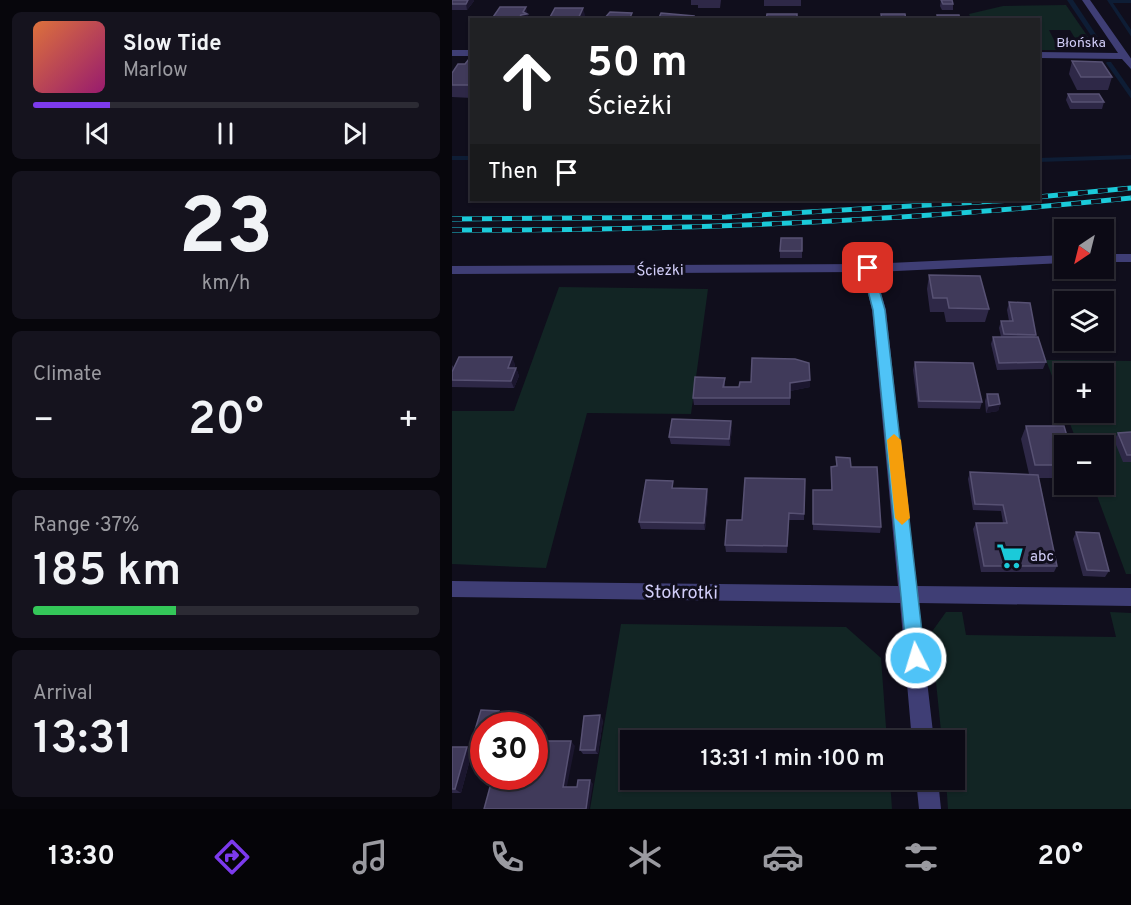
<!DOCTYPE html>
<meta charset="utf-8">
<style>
:root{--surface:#0c0a15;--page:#15131e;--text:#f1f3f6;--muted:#9a9aa0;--line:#2c2b34;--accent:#7c3aed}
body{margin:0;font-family:Overpass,sans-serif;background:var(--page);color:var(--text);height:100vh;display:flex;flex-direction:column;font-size:22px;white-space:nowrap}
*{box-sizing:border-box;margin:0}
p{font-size:20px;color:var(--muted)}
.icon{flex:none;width:33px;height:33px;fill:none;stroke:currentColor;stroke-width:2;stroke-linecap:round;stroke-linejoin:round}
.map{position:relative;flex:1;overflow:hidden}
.panel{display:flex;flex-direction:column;gap:12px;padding:12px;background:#07060c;width:452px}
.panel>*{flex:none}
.hud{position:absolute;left:18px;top:18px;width:570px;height:183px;border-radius:0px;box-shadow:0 2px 4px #0004,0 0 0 2px var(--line);background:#202124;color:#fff;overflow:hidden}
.needle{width:39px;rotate:215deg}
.buttons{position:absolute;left:602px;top:219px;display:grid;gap:12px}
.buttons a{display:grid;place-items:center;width:60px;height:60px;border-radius:0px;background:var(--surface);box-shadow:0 2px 4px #0004,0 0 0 2px var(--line);font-size:30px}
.speed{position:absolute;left:18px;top:712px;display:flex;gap:12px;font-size:30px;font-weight:700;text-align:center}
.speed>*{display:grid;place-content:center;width:78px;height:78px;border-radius:50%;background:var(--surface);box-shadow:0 2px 4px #0004,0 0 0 2px var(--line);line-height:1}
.speed .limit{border:9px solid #d22;background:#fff;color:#111}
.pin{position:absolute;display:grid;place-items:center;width:51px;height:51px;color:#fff;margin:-26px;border-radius:12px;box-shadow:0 3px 9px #0006}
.me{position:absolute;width:66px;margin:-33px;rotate:355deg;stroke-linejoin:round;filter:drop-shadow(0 0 4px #0008)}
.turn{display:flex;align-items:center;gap:21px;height:126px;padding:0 18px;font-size:27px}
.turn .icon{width:78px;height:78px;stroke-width:2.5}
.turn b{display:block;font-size:42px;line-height:51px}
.then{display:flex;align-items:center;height:57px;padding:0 18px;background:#0003;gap:12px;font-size:22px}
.big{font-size:45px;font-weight:600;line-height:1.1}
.panel .widget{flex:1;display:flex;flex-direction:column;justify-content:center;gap:9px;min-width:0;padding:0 21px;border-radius:9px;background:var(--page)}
.panel .dial{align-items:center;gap:0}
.dial b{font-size:78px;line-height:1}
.song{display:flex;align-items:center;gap:18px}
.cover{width:72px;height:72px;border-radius:9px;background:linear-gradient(135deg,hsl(20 70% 55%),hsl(320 70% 35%))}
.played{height:6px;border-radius:3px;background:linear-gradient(90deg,var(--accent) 20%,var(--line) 20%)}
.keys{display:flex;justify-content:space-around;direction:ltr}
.heat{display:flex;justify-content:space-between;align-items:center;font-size:33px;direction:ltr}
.charge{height:9px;border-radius:4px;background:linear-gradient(90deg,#34c759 37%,var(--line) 0)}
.trip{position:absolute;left:168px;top:730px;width:345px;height:60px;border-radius:0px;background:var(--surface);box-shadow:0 2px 4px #0004,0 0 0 2px var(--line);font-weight:600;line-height:60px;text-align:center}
.tab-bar{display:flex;height:96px;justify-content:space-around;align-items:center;background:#050408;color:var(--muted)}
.tab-bar .icon{width:42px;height:42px}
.tab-bar .on{color:var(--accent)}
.tab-bar b{font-size:27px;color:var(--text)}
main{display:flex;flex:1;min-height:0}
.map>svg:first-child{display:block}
.green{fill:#122524}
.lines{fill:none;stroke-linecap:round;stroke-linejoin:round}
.stream{fill:#0e1d35;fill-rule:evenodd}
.minor{fill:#3f3e75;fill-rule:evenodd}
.rail-casing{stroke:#1bcad9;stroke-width:5}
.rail{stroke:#100e1c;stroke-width:4;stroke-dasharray:10;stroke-linecap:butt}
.wall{fill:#2e2847}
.shaded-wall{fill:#1b162e}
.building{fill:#403a5a;stroke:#575173;stroke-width:1.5}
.route{fill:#4fc3f7;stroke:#337fa1;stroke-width:1.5}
.slow{fill:#f59e0b}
.labels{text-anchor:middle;stroke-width:6;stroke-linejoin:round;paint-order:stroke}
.far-street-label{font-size:14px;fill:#d2cef9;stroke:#100e1c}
.street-label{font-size:15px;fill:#d2cef9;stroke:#100e1c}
.poi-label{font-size:15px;fill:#d2cef9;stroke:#100e1c;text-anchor:start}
.near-street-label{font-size:18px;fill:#d2cef9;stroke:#100e1c}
</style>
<main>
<section class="panel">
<div class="widget">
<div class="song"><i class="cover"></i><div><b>Slow Tide</b><p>Marlow</p></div></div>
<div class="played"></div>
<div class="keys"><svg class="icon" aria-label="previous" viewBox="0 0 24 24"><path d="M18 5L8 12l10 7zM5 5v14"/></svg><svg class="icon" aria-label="pause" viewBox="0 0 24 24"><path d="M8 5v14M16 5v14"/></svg><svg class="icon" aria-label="next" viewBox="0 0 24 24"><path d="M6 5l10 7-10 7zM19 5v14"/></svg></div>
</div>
<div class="widget dial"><b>23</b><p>km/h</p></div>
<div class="widget"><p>Climate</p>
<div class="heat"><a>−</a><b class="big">20°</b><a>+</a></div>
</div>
<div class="widget"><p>Range · 37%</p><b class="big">185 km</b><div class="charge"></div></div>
<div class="widget"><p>Arrival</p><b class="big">13:31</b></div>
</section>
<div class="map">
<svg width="680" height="809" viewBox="0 0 680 809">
<rect width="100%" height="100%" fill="#100e1c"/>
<g class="green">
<polygon points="614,5 645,50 630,50 618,30 597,30 607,50 587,50 586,20 519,19 517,14 551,6"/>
<polygon points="107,287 256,289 239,414 135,413 94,568 0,564 0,411 62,411"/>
<polygon points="594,360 679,361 679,574 674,574 641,485 651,484 651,446 626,445 614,413 651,412 651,374 612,374 612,408"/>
<polygon points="494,612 510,612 514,635 664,637 658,612 679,613 679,809 496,809 494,780 502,780 502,741 490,741 479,633"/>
<polygon points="169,624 394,627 429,658 435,741 178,741 178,780 438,780 440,809 138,809"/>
</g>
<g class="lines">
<g class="stream">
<polygon points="615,0 621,0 653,48 652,49 648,49"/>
<polygon points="655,0 680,0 680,3 661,3 680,31 680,38"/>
<polygon points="655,62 659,62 680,92 680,100 654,63"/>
<polygon points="680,155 680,159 586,162 586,158"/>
<rect x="0" y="156" width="20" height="4"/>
</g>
<g class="minor">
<polygon points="630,0 638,0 680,60 680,70 670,59 586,58 586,52 666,53"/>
<rect x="0" y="50" width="20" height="6"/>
<rect x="651" y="254" width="29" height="8"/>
<polygon points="612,255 612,263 423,272 434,310 464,586 680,588 680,606 466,603 482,741 460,741 448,603 0,597 0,581 446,586 420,310 411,272 0,274 0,266 416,264"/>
<polygon points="464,780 486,780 489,809 467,809"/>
</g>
<defs>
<g id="rail">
<polyline points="586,197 680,188"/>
<polyline points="0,219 274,217 561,200"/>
<path d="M0,230C227,231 454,221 680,198"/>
</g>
</defs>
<use href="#rail" class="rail-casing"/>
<use href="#rail" class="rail"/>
</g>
<g class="wall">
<polygon points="0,0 22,0 22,1 15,10 0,10"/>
<polygon points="239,0 269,0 268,8 246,8 246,5 239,5"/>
<rect x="312" y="0" width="37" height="6"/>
<polygon points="489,0 501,4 501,10 490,10 488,6"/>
<polygon points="20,59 20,98 0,97 0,73"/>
<polygon points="620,61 660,77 656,90 625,90 617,74"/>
<polygon points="616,94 652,102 650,109 618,109 614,100"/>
<polygon points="350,238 350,258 328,258 328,251"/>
<polygon points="477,275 537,309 533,322 494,322 492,312 478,312 475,289"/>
<polygon points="557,302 584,335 583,337 594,362 591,369 545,370 539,344 541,337 549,337 547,328 549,321 557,321 555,310"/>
<polygon points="463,362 530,402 528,409 466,408 461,370"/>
<polygon points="63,364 62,368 64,368 67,376 62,388 0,387 0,365 2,368"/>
<polygon points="273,378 273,387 358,387 338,391 338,405 242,405 241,398"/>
<polygon points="535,394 548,404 546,411 534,413 533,401"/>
<polygon points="279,421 280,428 278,446 219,444 217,437"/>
<polygon points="574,426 612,446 612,478 587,478 605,566 602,572 529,572 521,529 524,523 551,523 549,511 521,510 516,479 518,472 577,474 569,439"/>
<polygon points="680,432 680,462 671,462 662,440 666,433"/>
<polygon points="384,457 399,467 429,527 428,533 361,530 361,490 379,490 379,467 384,466"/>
<polygon points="353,479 352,520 337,520 335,553 274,552 273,545 290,520"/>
<polygon points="222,488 256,496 253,530 189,529 187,522"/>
<polygon points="624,532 657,571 653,577 631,576 621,539"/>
<polygon points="51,716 48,726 32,726 32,734 28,734 23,730"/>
<polygon points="151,720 146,754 131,754 128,750"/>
<polygon points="0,747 20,752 9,793 0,793"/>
</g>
<g class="shaded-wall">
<polygon points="16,0 22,0 22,1 15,10 14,4"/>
<polygon points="74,7 77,20 66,20 69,15"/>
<polygon points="131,8 134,19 126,19"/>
<polygon points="60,357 63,364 59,376 56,368"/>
<polygon points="64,368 67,376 62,388 59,381"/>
<polygon points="358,380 358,387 338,391 338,383"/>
<polygon points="548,404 546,411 534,413 537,406"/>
<polygon points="279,421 280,428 278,446 277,439"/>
<polygon points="255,489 256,496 253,530 252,523"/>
<polygon points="47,711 51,716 48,726 42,726"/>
<polygon points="148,715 151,720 146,754 143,750"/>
<polygon points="119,741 123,746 114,791 111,787"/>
<polygon points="15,747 20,752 9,793 3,789"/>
<polygon points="138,780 141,784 137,809 134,809"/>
</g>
<g class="building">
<polygon points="0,0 16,0 14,4 0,4"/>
<polygon points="489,0 500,0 501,4 491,4"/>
<polygon points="48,7 74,7 71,12 75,14 69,15 66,20 39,20"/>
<polygon points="103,8 131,8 126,19 97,19"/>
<polygon points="158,12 180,13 177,20 151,20"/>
<polygon points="209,13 242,16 241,20 206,20"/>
<polygon points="315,14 345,14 345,20 314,20"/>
<polygon points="429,14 453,14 454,20 430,20"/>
<polygon points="485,15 507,15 508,20 486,20"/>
<polygon points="380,17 404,17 408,20 380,20"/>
<polygon points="17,59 20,59 20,85 0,85 0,73 6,64 13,64"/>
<polygon points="620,61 650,62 660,77 629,77"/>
<polygon points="616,94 647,94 652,102 620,102"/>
<polygon points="329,238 350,238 350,251 328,251"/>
<polygon points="477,275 528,276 537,309 497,308 495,298 481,298"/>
<polygon points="557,302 578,303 584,335 552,334 549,321 561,321"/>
<polygon points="541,337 586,337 594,362 547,363"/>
<polygon points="7,357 60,357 56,368 64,368 59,381 0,380 0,372"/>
<polygon points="300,358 343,359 357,363 358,380 338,383 338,398 241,398 243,377 273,378 271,387 287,387 288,382 299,382"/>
<polygon points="463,362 521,363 530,402 467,401"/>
<polygon points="535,394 546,394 548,404 537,406"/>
<polygon points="220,419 279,421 277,439 217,437"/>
<polygon points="574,426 612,426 618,446 612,446 612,465 583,465"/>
<polygon points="680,432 680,455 675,455 666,433"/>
<polygon points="384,457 398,458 399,467 425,467 429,527 361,524 361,490 380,490 379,467 385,466"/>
<polygon points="518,472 586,475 605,566 532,566 524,523 555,523 551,505 523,504"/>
<polygon points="293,478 353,479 352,514 337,513 335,546 273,545 275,520 290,520"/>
<polygon points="194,480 221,481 220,488 255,489 252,523 187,522"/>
<polygon points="624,532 647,533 657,571 635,570"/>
<polygon points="29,710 47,711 42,726 32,726 32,730 23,730"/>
<polygon points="148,715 143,750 128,750 132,716"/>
<polygon points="82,741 119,741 111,787 125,787 126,780 138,780 134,809 32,809 38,787 59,787 61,777 82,777"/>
<polygon points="0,747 15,747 3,789 0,789"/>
</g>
<polygon class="route" points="416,265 421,268 433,310 473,658 470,664 464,667 458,664 455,658 421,310 410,268"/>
<polygon class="slow" points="442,434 449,440 458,518 450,525 443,518 435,440"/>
<defs>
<symbol id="supermarket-bare" viewBox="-9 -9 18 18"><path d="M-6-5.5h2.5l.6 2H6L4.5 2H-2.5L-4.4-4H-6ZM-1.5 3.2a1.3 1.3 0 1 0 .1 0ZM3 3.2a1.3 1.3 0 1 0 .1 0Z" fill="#1bcad9" stroke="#100e1c" stroke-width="2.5" paint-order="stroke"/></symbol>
</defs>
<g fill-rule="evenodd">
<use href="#supermarket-bare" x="539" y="537" width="38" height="38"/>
</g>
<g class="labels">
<g class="far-street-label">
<text x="629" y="47">Błońska</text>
</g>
<g class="street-label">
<text transform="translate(208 270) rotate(-1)" y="5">Ścieżki</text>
</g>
<g class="poi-label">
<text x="578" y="561">abc</text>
</g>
<g class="near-street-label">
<text transform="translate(229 592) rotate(1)" y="6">Stokrotki</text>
</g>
</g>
</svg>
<div class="buttons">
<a><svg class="needle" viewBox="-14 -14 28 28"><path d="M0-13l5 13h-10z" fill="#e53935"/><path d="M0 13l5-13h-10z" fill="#9a9aa0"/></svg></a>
<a><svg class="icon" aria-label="layers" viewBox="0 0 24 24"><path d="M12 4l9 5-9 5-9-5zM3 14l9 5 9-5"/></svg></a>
<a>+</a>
<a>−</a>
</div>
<div class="speed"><div class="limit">30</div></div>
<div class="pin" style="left:416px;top:268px;background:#d93025"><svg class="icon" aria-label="arrive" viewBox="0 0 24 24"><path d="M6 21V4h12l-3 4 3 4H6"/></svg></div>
<svg class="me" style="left:464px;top:658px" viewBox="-20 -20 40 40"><circle r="17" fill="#4fc3f7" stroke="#fff" stroke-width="3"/><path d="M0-11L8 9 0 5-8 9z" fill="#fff"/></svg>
<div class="trip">13:31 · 1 min · 100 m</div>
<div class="hud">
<div class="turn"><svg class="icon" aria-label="ahead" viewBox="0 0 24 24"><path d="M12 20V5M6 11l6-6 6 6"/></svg><div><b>50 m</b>Ścieżki</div></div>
<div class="then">Then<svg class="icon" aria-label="arrive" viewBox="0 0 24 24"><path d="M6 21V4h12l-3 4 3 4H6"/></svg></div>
</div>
</div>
</main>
<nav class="tab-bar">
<b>13:30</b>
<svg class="icon on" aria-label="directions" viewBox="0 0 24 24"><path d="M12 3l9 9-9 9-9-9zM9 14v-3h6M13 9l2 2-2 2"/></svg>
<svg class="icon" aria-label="music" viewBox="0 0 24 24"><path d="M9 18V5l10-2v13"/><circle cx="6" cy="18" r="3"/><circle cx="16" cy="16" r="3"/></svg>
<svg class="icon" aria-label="phone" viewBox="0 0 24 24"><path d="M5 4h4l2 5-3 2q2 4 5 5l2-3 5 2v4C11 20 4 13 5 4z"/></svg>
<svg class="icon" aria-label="climate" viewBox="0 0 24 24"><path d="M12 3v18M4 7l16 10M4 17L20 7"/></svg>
<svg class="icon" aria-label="car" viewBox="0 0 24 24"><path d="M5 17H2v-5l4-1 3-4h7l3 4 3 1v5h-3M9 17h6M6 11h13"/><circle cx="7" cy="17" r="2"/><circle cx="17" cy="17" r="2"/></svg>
<svg class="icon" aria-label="filters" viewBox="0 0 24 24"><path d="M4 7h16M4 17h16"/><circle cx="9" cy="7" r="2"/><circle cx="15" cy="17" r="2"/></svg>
<b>20°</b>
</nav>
